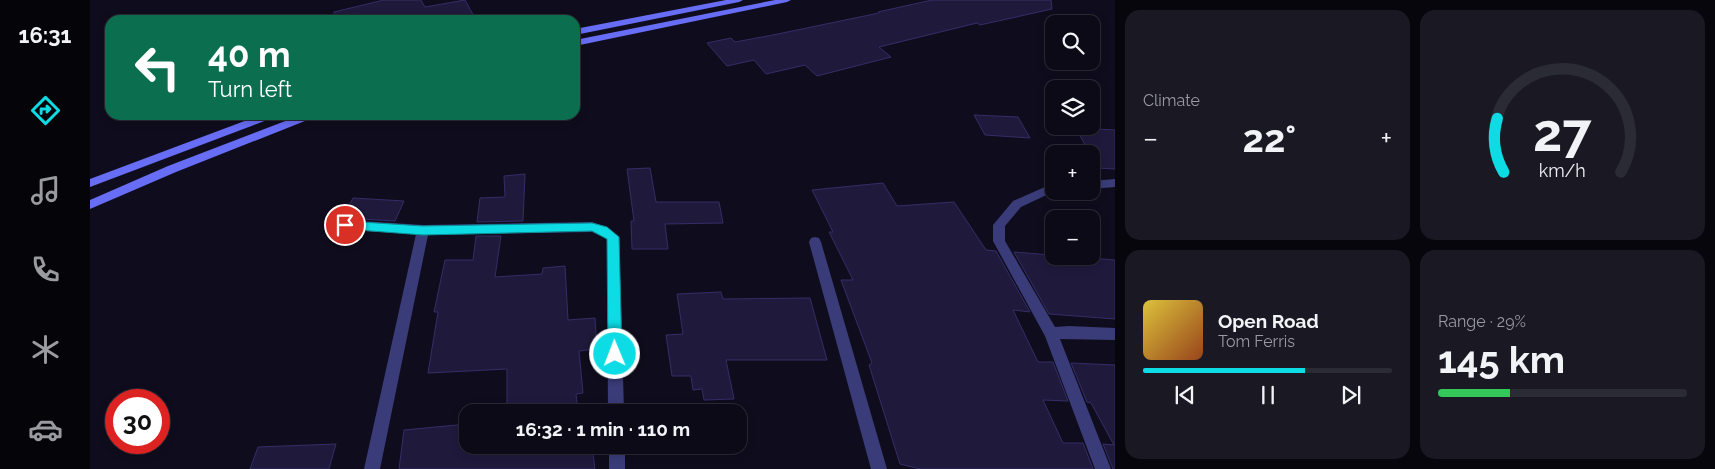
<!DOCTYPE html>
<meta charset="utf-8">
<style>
:root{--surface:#0b0a16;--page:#191823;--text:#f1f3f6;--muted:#9a9aa1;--line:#2b2b35;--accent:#0edce5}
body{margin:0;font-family:Raleway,sans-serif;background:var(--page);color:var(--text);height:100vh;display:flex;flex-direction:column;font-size:19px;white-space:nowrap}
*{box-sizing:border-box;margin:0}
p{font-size:16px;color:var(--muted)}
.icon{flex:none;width:28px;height:28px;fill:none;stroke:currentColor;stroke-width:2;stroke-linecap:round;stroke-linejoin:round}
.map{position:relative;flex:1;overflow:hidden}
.details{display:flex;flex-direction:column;gap:10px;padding:10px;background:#06060c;width:600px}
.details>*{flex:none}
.hud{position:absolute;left:15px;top:15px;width:475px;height:105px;border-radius:15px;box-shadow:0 2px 8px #0003,0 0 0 1px var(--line);background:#0b6e4f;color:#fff;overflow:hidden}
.buttons{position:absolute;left:955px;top:15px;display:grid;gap:10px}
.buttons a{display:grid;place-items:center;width:55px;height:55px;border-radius:10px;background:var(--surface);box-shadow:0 2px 8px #0003,0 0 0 1px var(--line);font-size:25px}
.speed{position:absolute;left:15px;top:389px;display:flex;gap:10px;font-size:25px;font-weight:700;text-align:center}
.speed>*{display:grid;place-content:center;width:65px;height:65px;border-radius:50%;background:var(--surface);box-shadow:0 2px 8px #0003,0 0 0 1px var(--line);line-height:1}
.speed .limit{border:8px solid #d22;background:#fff;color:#111}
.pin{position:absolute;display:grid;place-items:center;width:42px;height:42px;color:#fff;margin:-21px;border:2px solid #fff;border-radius:50%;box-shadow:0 1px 5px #0007}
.me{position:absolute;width:55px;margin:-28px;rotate:359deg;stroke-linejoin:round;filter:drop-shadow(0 0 4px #0008)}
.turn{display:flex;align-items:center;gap:18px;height:105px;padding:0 20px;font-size:22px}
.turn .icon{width:65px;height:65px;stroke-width:2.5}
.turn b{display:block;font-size:35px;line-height:42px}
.big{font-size:38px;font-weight:700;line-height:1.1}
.details .widget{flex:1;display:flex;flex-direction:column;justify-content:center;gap:8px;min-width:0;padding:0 18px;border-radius:15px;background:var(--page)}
.details .dial{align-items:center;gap:0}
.dial svg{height:130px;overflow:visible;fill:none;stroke:var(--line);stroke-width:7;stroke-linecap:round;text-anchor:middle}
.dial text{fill:var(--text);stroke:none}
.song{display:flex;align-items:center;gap:15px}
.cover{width:60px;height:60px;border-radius:8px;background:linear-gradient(135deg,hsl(50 70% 55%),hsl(20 70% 35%))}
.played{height:5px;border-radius:2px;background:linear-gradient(90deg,var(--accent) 65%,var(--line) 65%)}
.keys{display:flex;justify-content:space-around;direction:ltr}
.heat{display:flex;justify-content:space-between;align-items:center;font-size:28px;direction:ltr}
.charge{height:8px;border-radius:4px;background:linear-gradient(90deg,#34c759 29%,var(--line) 0)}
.details .tiles{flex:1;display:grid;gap:10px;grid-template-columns:repeat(2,1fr)}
.trip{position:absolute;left:369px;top:404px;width:288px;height:50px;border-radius:15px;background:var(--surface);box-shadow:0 2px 8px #0003,0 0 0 1px var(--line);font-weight:700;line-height:50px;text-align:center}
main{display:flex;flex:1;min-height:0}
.dock{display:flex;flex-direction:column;width:90px;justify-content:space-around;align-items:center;background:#040409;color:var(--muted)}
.dock .icon{width:35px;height:35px}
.dock .current{color:var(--accent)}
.dock b{font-size:22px;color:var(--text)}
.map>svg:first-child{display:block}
.building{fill:#1f1a3c;stroke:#352d67}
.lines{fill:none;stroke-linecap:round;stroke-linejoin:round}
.minor{fill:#3a3c79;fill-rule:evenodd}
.secondary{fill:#686df6;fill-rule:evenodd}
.route{fill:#0edce5;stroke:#098f95}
</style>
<main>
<nav class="dock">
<b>16:31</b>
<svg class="icon current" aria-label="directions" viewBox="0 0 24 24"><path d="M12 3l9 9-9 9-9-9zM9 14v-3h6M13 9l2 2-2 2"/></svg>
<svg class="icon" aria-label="music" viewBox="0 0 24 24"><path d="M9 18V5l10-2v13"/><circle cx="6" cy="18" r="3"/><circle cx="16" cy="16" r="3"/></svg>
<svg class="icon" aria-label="phone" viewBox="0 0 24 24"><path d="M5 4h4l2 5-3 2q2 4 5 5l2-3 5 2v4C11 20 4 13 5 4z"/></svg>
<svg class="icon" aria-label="climate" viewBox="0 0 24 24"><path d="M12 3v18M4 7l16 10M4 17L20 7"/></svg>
<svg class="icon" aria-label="car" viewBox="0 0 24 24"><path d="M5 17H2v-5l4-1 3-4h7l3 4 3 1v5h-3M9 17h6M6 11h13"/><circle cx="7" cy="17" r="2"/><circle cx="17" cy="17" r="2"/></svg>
</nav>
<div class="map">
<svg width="1025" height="469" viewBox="0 0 1025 469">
<rect width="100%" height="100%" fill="#0f0d1d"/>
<g class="building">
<polygon points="294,0 331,0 335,7 375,0 386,20 245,20 244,12"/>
<polygon points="842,0 961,0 962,9 890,25 887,23 789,47 801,57 727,76 715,65 676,74 664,60 637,66 617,43 641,38 645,42 683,35 789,13 788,12"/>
<polygon points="884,115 928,117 940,138 895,135"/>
<polygon points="986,128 1025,130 1025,169 1007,168"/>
<polygon points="560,168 566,202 629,202 633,223 575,224 578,249 542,249 541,221 544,221 537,169"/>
<polygon points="435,174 433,221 387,222 390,198 415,197 414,176"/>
<polygon points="793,183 807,206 864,202 896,250 906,251 940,312 923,310 948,362 963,362 978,401 953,400 973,443 993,443 1003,469 830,469 810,464 779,365 782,363 751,280 763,280 739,232 743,232 722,190"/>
<polygon points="263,198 314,201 305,221 253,218"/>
<polygon points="386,236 411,236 405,277 452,274 453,268 475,266 478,320 505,318 507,349 489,351 493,393 486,394 488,412 407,412 417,410 417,369 338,373 348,312 344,312 355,260 383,260"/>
<polygon points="924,252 1025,260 1025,319 959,314"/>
<polygon points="631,292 633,299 720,298 737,360 636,360 644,399 614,400 612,389 603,390 601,376 582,376 576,335 593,334 587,294"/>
<polygon points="981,363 1025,365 1025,469 1023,469 1013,444 1024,445 1001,403 997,402"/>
<polygon points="378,424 378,445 502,445 505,469 309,469 314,430"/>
<polygon points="246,444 239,469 160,469 168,447"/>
</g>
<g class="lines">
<g class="minor">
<polygon points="1025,179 1025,187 1001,189 1001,181"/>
<polygon points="964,183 964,191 965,191 931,207 915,226 915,241 965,327 979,326 1025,328 1025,340 970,339 1021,469 1005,469 955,336 903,241 903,225 923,201"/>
<polygon points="255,220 333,225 502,222 517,227 529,237 534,412 518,412 517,239 502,232 338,235 290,469 274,469 326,234 255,230 251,228 249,225 251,222"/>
<polygon points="725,237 729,238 731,242 797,469 781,469 719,242 721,238"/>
<rect x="519" y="445" width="16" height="24"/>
</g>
<g class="secondary">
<polygon points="636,0 653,0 649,2 485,35 485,29"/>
<polygon points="685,0 701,0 697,2 485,46 485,40"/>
<polygon points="171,115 186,115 185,117 0,187 0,179"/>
<polygon points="211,115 226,115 225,117 86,172 0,209 0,200 78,166"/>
</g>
</g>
<polygon class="route" points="255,221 333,226 502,223 517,227 529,237 532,354 530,358 525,360 520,358 518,354 517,239 502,231 333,235 255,229 249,225"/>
</svg>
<div class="buttons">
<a><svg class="icon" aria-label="search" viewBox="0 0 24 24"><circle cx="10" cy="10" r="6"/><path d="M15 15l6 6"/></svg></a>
<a><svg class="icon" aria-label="layers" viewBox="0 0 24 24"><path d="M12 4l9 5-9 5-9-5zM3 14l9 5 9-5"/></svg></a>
<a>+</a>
<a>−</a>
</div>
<div class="speed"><div class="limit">30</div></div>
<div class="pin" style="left:255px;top:225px;background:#d93025"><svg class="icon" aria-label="arrive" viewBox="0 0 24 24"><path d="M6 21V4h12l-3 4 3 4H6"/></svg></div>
<svg class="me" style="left:525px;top:354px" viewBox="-20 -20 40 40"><circle r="17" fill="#0edce5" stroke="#fff" stroke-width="3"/><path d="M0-11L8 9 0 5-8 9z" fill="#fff"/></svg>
<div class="trip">16:32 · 1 min · 110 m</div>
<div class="hud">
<div class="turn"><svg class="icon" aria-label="left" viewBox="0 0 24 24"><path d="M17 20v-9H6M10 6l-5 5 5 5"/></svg><div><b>40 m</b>Turn left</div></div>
</div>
</div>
<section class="details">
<div class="tiles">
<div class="widget"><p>Climate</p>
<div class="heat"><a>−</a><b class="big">22°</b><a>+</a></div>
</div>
<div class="widget dial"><svg viewBox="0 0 100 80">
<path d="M14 69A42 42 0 1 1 86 69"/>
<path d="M14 69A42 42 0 0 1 10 36" stroke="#0edce5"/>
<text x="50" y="56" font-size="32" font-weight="700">27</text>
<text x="50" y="72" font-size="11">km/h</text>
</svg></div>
<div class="widget">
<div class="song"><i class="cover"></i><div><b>Open Road</b><p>Tom Ferris</p></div></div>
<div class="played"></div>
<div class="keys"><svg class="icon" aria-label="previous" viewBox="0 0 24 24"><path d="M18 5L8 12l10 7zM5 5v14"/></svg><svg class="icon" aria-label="pause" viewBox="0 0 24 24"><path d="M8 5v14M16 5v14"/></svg><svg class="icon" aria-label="next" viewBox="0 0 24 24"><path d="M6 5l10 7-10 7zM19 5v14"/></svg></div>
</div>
<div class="widget"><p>Range · 29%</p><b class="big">145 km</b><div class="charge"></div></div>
</div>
</section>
</main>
